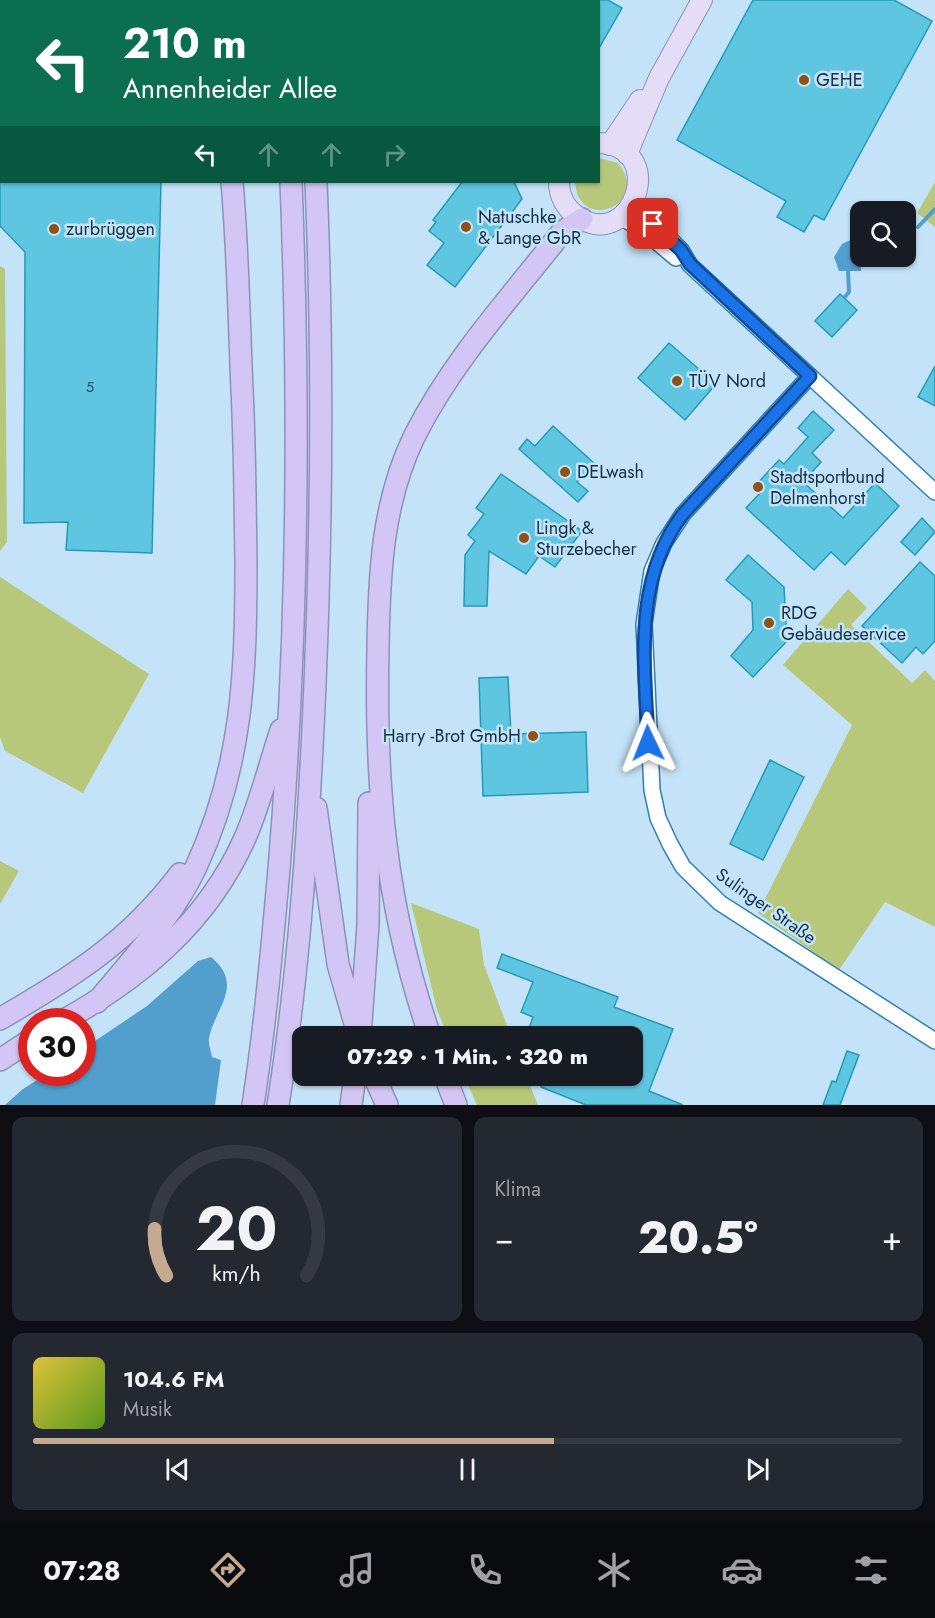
<!DOCTYPE html>
<html lang="de">
<meta charset="utf-8">
<style>
:root{--surface:#171b24;--page:#242831;--text:#f1f3f6;--muted:#9ea1a6;--line:#363941;--accent:#c5aa91}
body{margin:0;font-family:Jost,sans-serif;background:var(--page);color:var(--text);height:100vh;display:flex;flex-direction:column;font-size:22px;white-space:nowrap}
*{box-sizing:border-box;margin:0}
p{font-size:20px;color:var(--muted)}
.icon{flex:none;width:33px;height:33px;fill:none;stroke:currentColor;stroke-width:2;stroke-linecap:round;stroke-linejoin:round}
.map{position:relative;height:1105px;overflow:hidden}
.details{display:flex;flex-direction:column;gap:12px;padding:12px;background:#0d0f14;flex:1}
.details>*{flex:none}
.top-card{position:absolute;left:0px;top:0px;width:600px;height:183px;box-shadow:0 2px 4px #0004;background:#0b6e4f;color:#fff;overflow:hidden}
.tools{position:absolute;left:850px;top:201px;display:grid;gap:12px}
.tools a{display:grid;place-items:center;width:66px;height:66px;border-radius:12px;background:var(--surface);box-shadow:0 2px 4px #0004;font-size:30px}
.speed{position:absolute;left:18px;top:1008px;display:flex;gap:12px;font-size:30px;font-weight:700;text-align:center}
.speed>*{display:grid;place-content:center;width:78px;height:78px;border-radius:50%;background:var(--surface);box-shadow:0 2px 4px #0004;line-height:1}
.speed .limit{border:9px solid #d22;background:#fff;color:#111}
.pin{position:absolute;display:grid;place-items:center;width:51px;height:51px;color:#fff;margin:-26px;border-radius:12px;box-shadow:0 3px 9px #0006}
.me{position:absolute;width:66px;margin:-33px;rotate:358deg;stroke-linejoin:round;filter:drop-shadow(0 0 4px #0008)}
.turn{display:flex;align-items:center;gap:21px;height:126px;padding:0 24px;font-size:27px}
.turn .icon{width:78px;height:78px;stroke-width:2.5}
.turn b{display:block;font-size:42px;line-height:51px}
.lanes{display:flex;align-items:center;height:57px;padding:0 24px;background:#0003;justify-content:center;gap:30px;direction:ltr}
.lanes .off{opacity:.35}
.big{font-size:45px;font-weight:800;line-height:1.1}
.details .card{flex:1;display:flex;flex-direction:column;justify-content:center;gap:9px;min-width:0;padding:0 21px;border-radius:12px;background:var(--page)}
.details .dial{align-items:center;gap:0}
.dial svg{height:156px;overflow:visible;fill:none;stroke:var(--line);stroke-width:7;stroke-linecap:round;text-anchor:middle}
.dial text{fill:var(--text);stroke:none}
.song{display:flex;align-items:center;gap:18px}
.cover{width:72px;height:72px;border-radius:9px;background:linear-gradient(135deg,hsl(50 70% 55%),hsl(90 70% 35%))}
.played{height:6px;border-radius:3px;background:linear-gradient(90deg,var(--accent) 60%,var(--line) 60%)}
.keys{display:flex;justify-content:space-around;direction:ltr}
.heat{display:flex;justify-content:space-between;align-items:center;font-size:33px;direction:ltr}
.details .tiles{flex:1;display:grid;gap:12px;grid-template-columns:1fr 1fr}
.card:last-child{grid-column:span 2}
.trip{position:absolute;left:292px;top:1026px;width:351px;height:60px;border-radius:12px;background:var(--surface);box-shadow:0 2px 4px #0004;font-weight:800;line-height:60px;text-align:center}
.dock{display:flex;height:96px;justify-content:space-around;align-items:center;background:#090b0e;color:var(--muted)}
.dock .icon{width:42px;height:42px}
.dock .on{color:var(--accent)}
.dock b{font-size:27px;color:var(--text)}
.map>svg:first-child{display:block}
.green{fill:#b8c87b}
.water{fill:#529fce}
.lines{fill:none;stroke-linecap:round;stroke-linejoin:round}
.stream{stroke:#529fce;stroke-width:4}
.building{fill:#5fc6e2;stroke:#229bb8;stroke-width:1.5}
.minor-casing{stroke:#2e81b1;stroke-width:18}
.major-casing{stroke:#8e91b7;stroke-width:22}
.highway-casing{stroke:#8e91b7;stroke-width:24}
.minor{stroke:#fff;stroke-width:15}
.major{stroke:#e5dcf8;stroke-width:20}
.highway{stroke:#d3c5f4;stroke-width:21}
.route-casing{stroke:#114b97;stroke-width:15}
.route{stroke:#1a73e8;stroke-width:10}
.poi-dot{fill:#8f5116;stroke:#c5e3f8;stroke-width:2}
.labels{text-anchor:middle;stroke-width:5;stroke-linejoin:round;paint-order:stroke}
.number-label{font-size:15px;fill:#23566c}
.poi-label{font-size:18px;fill:#0f3145;stroke:#c5e3f8;text-anchor:start}
.street-label{font-size:18px;fill:#0f3145;stroke:#c5e3f8}
</style>
<div class="map">
<svg width="935" height="1105" viewBox="0 0 935 1105">
<rect width="100%" height="100%" fill="#c5e3f8"/>
<g class="green">
<path d="M599,158L618,163C653,205 578,234 575,182H598Z"/>
<polygon points="935,182 935,227 917,213"/>
<polygon points="0,266 5,269 7,542 0,551"/>
<polygon points="0,577 149,674 83,793 5,751 0,737"/>
<polygon points="848,589 867,608 851,625 912,683 925,670 935,681 935,927 885,902 839,970 758,913 852,725 783,665"/>
<polygon points="0,861 19,871 0,904"/>
<polygon points="411,903 479,929 484,965 511,1036 448,1036 437,1010"/>
<polygon points="464,1076 526,1076 538,1105 477,1105"/>
</g>
<g class="water">
<polygon points="861,235 861,256 881,257 872,267 861,257 861,271 839,271 834,257 842,244"/>
<path d="M211,957C245,985 215,1008 209,1038C208,1044 211,1051 212,1057L221,1060L215,1105H5L23,1089L48,1073L82,1072L83,1049L147,1006L198,961Z"/>
</g>
<g class="lines">
<g class="stream">
<polyline points="918,227 935,209"/>
<polyline points="844,298 849,292 848,271"/>
</g>
</g>
<g class="building">
<polygon points="598,0 608,0 622,8 598,50"/>
<polygon points="753,0 894,0 932,21 824,220 814,215 804,232 777,217 786,201 677,140"/>
<polygon points="0,182 161,182 152,553 66,550 68,522 24,523 25,252 0,226"/>
<polygon points="462,182 514,182 522,199 455,287 427,265 444,243 429,231 436,222 433,220"/>
<polygon points="840,294 857,310 832,337 815,321"/>
<polygon points="669,343 716,384 685,420 638,378"/>
<polygon points="935,366 935,406 918,397"/>
<polygon points="813,411 834,430 812,453 821,462 803,482 843,518 875,483 899,506 845,565 831,552 814,570 746,508 762,491 756,485 779,460 784,464 808,437 798,428"/>
<polygon points="553,426 594,463 577,482 588,491 578,502 519,449 527,439 535,446"/>
<polygon points="501,474 582,531 555,567 539,556 526,574 489,551 487,606 464,606 465,555 475,541 468,535 484,514 476,508"/>
<polygon points="922,518 935,532 915,555 901,542"/>
<polygon points="748,555 784,587 787,641 753,677 731,656 753,630 752,602 726,580"/>
<polygon points="920,562 935,576 935,641 923,654 916,647 902,663 862,626"/>
<polygon points="508,677 511,734 586,732 588,792 483,796 479,678"/>
<polygon points="770,760 804,777 763,860 730,844"/>
<polygon points="502,954 618,997 614,1007 673,1029 649,1091 683,1105 586,1105 541,1087 546,1076 633,1076 633,1036 542,1036 528,1031 533,1017 521,1012 533,982 497,968"/>
<polygon points="847,1051 859,1055 840,1105 823,1105 832,1081 836,1082"/>
</g>
<g class="lines">
<defs>
<g id="minor">
<polyline points="634,203 681,250 690,265 935,492"/>
<polyline points="621,217 644,231 676,258"/>
<polyline points="810,376 683,514 664,543 652,571 644,624 652,790 658,818 670,844 683,867 720,903 935,1041"/>
</g>
<g id="major">
<polyline points="394,0 396,2"/>
<polyline points="610,145 640,100"/>
<polyline points="627,154 659,78 702,0"/>
<path d="M559,182C559,196 566,209 578,217C633,253 670,145 598,143"/>
</g>
<g id="highway">
<polyline points="213,0 214,2"/>
<polyline points="281,0 281,2"/>
<polyline points="306,0 307,2"/>
<polyline points="316,808 338,964 356,1027"/>
<path d="M97,1002C132,959 172,918 196,867C243,766 246,671 246,562C245,504 245,447 242,390C239,320 238,251 232,182"/>
<path d="M0,1019C73,976 128,943 180,874"/>
<path d="M61,1022C140,978 207,923 245,838C260,804 269,766 281,730"/>
<polyline points="360,1036 368,925 369,803"/>
<path d="M430,1036C385,905 375,786 378,649C379,576 382,503 414,437C452,361 511,297 562,232L582,219"/>
<polyline points="0,1060 32,1039"/>
<polyline points="374,1076 387,1105"/>
<polyline points="445,1076 456,1105"/>
<path d="M253,1105C265,1027 272,948 279,869C298,641 300,411 291,182"/>
<path d="M278,1105C300,966 309,824 315,684C322,516 323,349 316,182"/>
<polyline points="351,1105 355,1076"/>
</g>
</defs>
<use href="#minor" class="minor-casing"/>
<use href="#major" class="major-casing"/>
<use href="#highway" class="highway-casing"/>
<use href="#minor" class="minor"/>
<use href="#major" class="major"/>
<use href="#highway" class="highway"/>
</g>
<g class="lines">
<defs>
<path id="route" d="M648,743C645,663 632,581 683,514L810,376L690,264L681,250L653,224"/>
</defs>
<use href="#route" class="route-casing"/>
<use href="#route" class="route"/>
</g>
<g class="poi-dot">
<circle cx="804" cy="80" r="6"/>
<circle cx="466" cy="227" r="6"/>
<circle cx="54" cy="229" r="6"/>
<circle cx="677" cy="381" r="6"/>
<circle cx="565" cy="472" r="6"/>
<circle cx="758" cy="487" r="6"/>
<circle cx="524" cy="538" r="6"/>
<circle cx="769" cy="623" r="6"/>
<circle cx="533" cy="736" r="6"/>
</g>
<g class="labels">
<g class="number-label">
<text x="90" y="392">5</text>
</g>
<g class="poi-label">
<text x="816" y="86">GEHE</text>
<text x="478" y="223">Natuschke<tspan x="478" dy="21">&amp; Lange GbR</tspan></text>
<text x="66" y="235">zurbrüggen</text>
<text x="689" y="387">TÜV Nord</text>
<text x="577" y="478">DELwash</text>
<text x="770" y="483">Stadtsportbund<tspan x="770" dy="21">Delmenhorst</tspan></text>
<text x="536" y="534">Lingk &amp;<tspan x="536" dy="21">Sturzebecher</tspan></text>
<text x="781" y="619">RDG<tspan x="781" dy="21">Gebäudeservice</tspan></text>
<text x="521" y="742" text-anchor="end">Harry -Brot GmbH</text>
</g>
<g class="street-label">
<text transform="translate(766 906) rotate(35)" y="6">Sulinger Straße</text>
</g>
</g>
</svg>
<div class="tools">
<a><svg class="icon" aria-label="search" viewBox="0 0 24 24"><circle cx="10" cy="10" r="6"/><path d="M15 15l6 6"/></svg></a>
</div>
<div class="speed"><div class="limit">30</div></div>
<div class="pin" style="left:653px;top:224px;background:#d93025"><svg class="icon" aria-label="arrive" viewBox="0 0 24 24"><path d="M6 21V4h12l-3 4 3 4H6"/></svg></div>
<svg class="me" style="left:648px;top:743px" viewBox="-20 -20 40 40"><path d="M0-17L14 15 0 8-14 15z" fill="#1a73e8" stroke="#fff" stroke-width="4"/></svg>
<div class="trip">07:29 · 1 Min. · 320 m</div>
<div class="top-card">
<div class="turn"><svg class="icon" aria-label="left" viewBox="0 0 24 24"><path d="M17 20v-9H6M10 6l-5 5 5 5"/></svg><div><b>210 m</b>Annenheider Allee</div></div>
<div class="lanes"><svg class="icon" aria-label="left" viewBox="0 0 24 24"><path d="M17 20v-9H6M10 6l-5 5 5 5"/></svg><svg class="icon off" aria-label="ahead" viewBox="0 0 24 24"><path d="M12 20V5M6 11l6-6 6 6"/></svg><svg class="icon off" aria-label="ahead" viewBox="0 0 24 24"><path d="M12 20V5M6 11l6-6 6 6"/></svg><svg class="icon off" aria-label="right" viewBox="0 0 24 24"><path d="M7 20v-9h11M14 6l5 5-5 5"/></svg></div>
</div>
</div>
<section class="details">
<div class="tiles">
<div class="card dial"><svg viewBox="0 0 100 80">
<path d="M14 69A42 42 0 1 1 86 69"/>
<path d="M14 69A42 42 0 0 1 8 45" stroke="#c5aa91"/>
<text x="50" y="56" font-size="32" font-weight="700">20</text>
<text x="50" y="72" font-size="11">km/h</text>
</svg></div>
<div class="card"><p>Klima</p>
<div class="heat"><a>−</a><b class="big">20.5°</b><a>+</a></div>
</div>
<div class="card">
<div class="song"><i class="cover"></i><div><b>104.6 FM</b><p>Musik</p></div></div>
<div class="played"></div>
<div class="keys"><svg class="icon" aria-label="previous" viewBox="0 0 24 24"><path d="M18 5L8 12l10 7zM5 5v14"/></svg><svg class="icon" aria-label="pause" viewBox="0 0 24 24"><path d="M8 5v14M16 5v14"/></svg><svg class="icon" aria-label="next" viewBox="0 0 24 24"><path d="M6 5l10 7-10 7zM19 5v14"/></svg></div>
</div>
</div>
</section>
<nav class="dock">
<b>07:28</b>
<svg class="icon on" aria-label="directions" viewBox="0 0 24 24"><path d="M12 3l9 9-9 9-9-9zM9 14v-3h6M13 9l2 2-2 2"/></svg>
<svg class="icon" aria-label="music" viewBox="0 0 24 24"><path d="M9 18V5l10-2v13"/><circle cx="6" cy="18" r="3"/><circle cx="16" cy="16" r="3"/></svg>
<svg class="icon" aria-label="phone" viewBox="0 0 24 24"><path d="M5 4h4l2 5-3 2q2 4 5 5l2-3 5 2v4C11 20 4 13 5 4z"/></svg>
<svg class="icon" aria-label="climate" viewBox="0 0 24 24"><path d="M12 3v18M4 7l16 10M4 17L20 7"/></svg>
<svg class="icon" aria-label="car" viewBox="0 0 24 24"><path d="M5 17H2v-5l4-1 3-4h7l3 4 3 1v5h-3M9 17h6M6 11h13"/><circle cx="7" cy="17" r="2"/><circle cx="17" cy="17" r="2"/></svg>
<svg class="icon" aria-label="filters" viewBox="0 0 24 24"><path d="M4 7h16M4 17h16"/><circle cx="9" cy="7" r="2"/><circle cx="15" cy="17" r="2"/></svg>
</nav>
